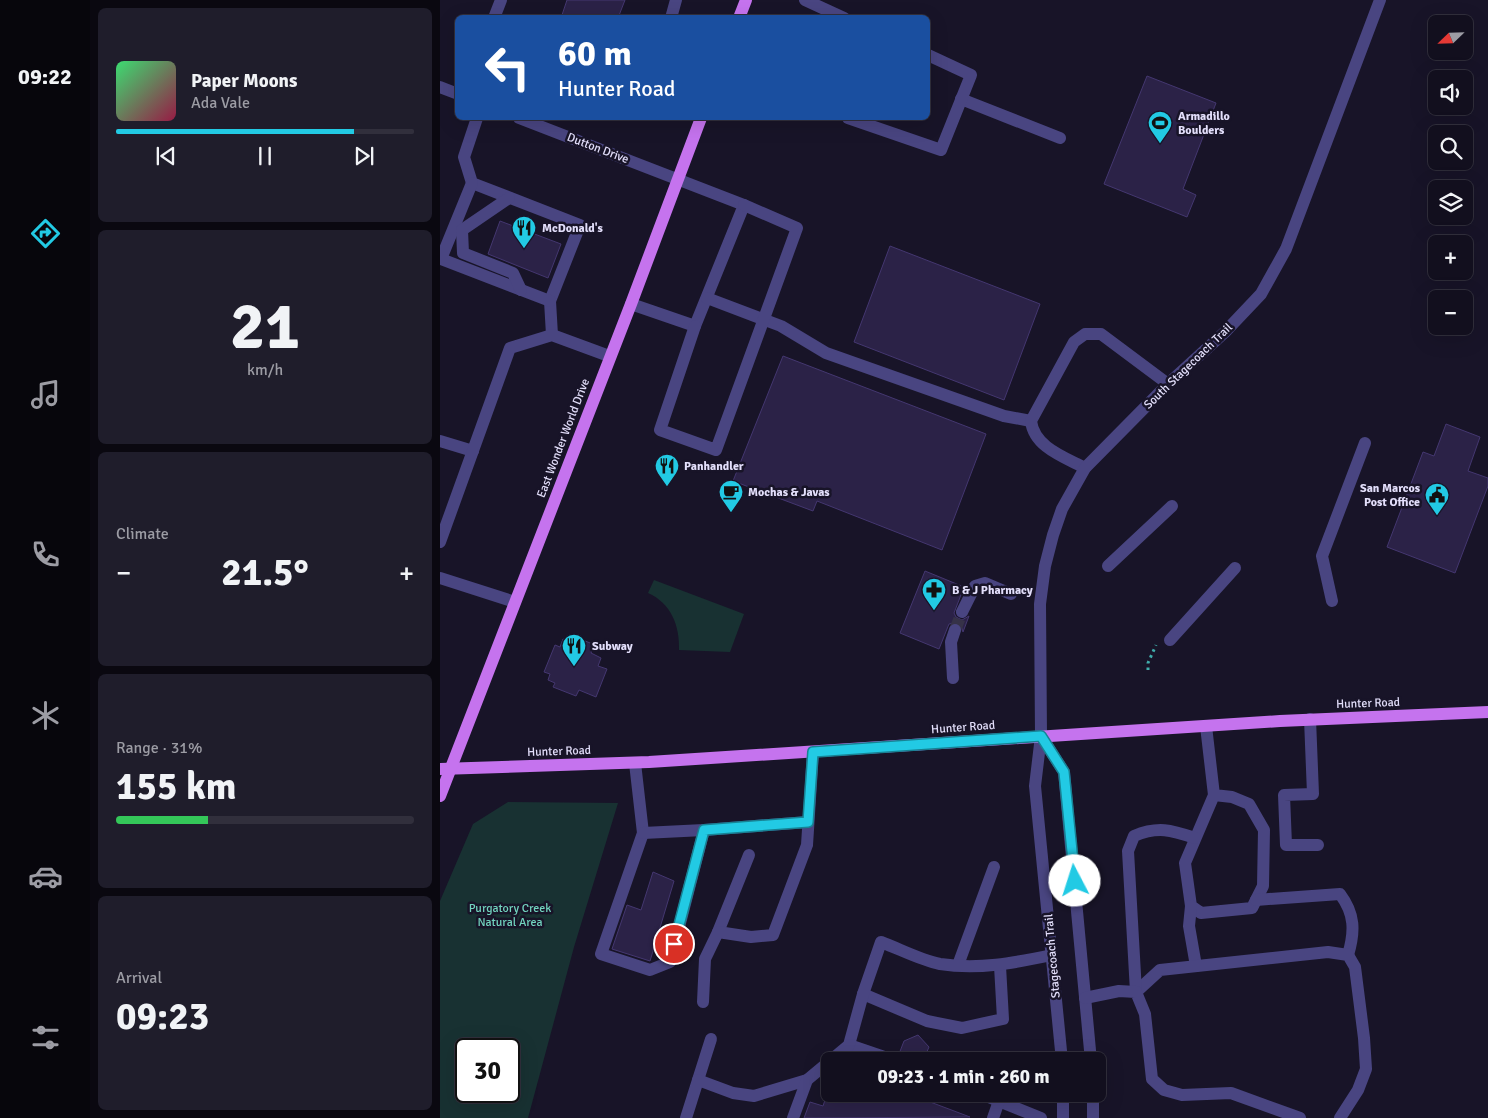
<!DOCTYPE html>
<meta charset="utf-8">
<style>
:root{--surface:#120f1e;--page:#1f1d2b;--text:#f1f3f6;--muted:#9c9ca4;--line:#312f3c;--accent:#22cae4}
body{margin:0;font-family:Signika,sans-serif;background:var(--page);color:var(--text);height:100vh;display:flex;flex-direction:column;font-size:19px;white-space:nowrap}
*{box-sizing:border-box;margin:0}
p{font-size:16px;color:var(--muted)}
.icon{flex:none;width:28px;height:28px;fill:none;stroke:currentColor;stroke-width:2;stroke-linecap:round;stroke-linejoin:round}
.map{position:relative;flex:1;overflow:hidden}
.panel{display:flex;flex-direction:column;gap:8px;padding:8px;background:#0a0810;width:350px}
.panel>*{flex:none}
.hud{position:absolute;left:15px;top:15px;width:475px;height:105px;border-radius:8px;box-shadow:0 5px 20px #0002,0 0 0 1px var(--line);background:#1a4fa0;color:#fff;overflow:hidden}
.needle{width:32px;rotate:247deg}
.tools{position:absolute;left:988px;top:15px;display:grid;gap:10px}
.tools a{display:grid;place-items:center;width:45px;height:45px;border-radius:8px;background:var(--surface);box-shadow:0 5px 20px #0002,0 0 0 1px var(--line);font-size:25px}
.speed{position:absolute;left:15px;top:1038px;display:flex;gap:10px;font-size:25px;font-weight:700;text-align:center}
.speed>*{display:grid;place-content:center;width:65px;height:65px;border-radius:50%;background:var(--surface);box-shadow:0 5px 20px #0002,0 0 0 1px var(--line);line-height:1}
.speed .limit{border:2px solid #111;border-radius:8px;background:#fff;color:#111}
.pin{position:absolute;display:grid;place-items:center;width:42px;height:42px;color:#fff;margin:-21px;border:2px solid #fff;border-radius:50%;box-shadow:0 1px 5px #0007}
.me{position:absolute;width:55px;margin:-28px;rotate:355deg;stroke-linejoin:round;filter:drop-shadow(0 0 4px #0008)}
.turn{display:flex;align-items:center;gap:18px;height:105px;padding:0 20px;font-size:22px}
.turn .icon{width:65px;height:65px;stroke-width:2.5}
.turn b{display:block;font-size:35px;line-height:42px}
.big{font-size:38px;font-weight:800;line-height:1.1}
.panel .widget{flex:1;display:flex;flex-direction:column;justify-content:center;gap:8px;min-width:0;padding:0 18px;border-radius:8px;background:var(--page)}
.panel .dial{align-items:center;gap:0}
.dial b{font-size:65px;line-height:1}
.song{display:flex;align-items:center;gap:15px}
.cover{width:60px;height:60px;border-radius:8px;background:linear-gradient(135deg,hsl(140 70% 55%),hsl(340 70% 35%))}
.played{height:5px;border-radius:2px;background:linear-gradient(90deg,var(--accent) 80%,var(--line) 80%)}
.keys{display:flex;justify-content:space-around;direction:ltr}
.heat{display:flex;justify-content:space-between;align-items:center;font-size:28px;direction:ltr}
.charge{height:8px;border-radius:4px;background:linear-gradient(90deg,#34c759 31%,var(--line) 0)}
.trip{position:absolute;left:381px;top:1052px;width:285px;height:50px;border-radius:8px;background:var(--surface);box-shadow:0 5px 20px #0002,0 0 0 1px var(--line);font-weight:800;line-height:50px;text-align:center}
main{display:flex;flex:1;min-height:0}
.dock{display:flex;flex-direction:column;width:90px;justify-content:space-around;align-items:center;background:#07060c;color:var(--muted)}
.dock .icon{width:35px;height:35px}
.dock .on{color:var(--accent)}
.dock b{font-size:22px;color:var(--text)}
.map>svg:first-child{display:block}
.green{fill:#183132;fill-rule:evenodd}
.building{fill:#2b2247;stroke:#443770}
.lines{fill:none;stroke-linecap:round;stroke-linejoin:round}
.minor-tunnel{stroke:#363248;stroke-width:12;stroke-dasharray:12 6;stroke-linecap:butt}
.path{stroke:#40aeac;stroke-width:3;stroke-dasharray:2.5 4;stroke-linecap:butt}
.minor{stroke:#494581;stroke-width:12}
.major{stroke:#c573ee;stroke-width:12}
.route-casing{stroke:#168394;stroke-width:12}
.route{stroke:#22cae4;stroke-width:9}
.labels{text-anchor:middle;stroke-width:5;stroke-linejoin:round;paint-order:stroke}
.poi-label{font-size:12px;font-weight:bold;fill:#e3dffb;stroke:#181428;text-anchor:start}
.street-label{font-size:12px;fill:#e3dffb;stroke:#181428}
.park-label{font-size:12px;fill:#72d4bf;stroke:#181428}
</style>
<main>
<nav class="dock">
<b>09:22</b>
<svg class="icon on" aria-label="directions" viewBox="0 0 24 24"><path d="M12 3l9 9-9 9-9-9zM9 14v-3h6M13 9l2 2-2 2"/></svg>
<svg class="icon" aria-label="music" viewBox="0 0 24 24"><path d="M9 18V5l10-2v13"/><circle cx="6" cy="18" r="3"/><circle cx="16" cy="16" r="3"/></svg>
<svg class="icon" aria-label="phone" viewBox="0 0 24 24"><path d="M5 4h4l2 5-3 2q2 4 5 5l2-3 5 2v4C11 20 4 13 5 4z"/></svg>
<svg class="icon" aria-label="climate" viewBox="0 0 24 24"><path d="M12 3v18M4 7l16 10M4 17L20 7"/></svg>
<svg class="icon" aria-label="car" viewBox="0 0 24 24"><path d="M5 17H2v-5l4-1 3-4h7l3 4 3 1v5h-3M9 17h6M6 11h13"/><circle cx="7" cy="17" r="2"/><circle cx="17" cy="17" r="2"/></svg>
<svg class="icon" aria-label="filters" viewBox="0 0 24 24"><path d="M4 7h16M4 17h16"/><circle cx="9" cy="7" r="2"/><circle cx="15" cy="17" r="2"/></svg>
</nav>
<section class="panel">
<div class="widget">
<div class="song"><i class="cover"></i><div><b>Paper Moons</b><p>Ada Vale</p></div></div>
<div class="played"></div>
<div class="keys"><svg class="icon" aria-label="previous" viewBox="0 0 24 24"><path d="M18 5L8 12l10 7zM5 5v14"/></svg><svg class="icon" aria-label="pause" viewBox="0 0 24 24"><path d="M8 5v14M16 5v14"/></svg><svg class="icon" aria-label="next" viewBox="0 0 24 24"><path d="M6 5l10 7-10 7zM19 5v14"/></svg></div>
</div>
<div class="widget dial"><b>21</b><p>km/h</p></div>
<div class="widget"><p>Climate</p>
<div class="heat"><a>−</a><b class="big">21.5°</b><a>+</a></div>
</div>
<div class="widget"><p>Range · 31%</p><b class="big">155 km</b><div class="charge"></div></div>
<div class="widget"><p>Arrival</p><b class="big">09:23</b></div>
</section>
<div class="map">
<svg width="1048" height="1118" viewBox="0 0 1048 1118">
<rect width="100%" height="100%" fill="#181428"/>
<g class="green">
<path d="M214,580L304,614L290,652L239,650C240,626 231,603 208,593Z"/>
<path d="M68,802L178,803L134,947L88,1118H0V901L33,824ZM26,1049H69V1091H26Z"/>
</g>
<g class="building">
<polygon points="127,0 185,0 178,18 121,18"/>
<polygon points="707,76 776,103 743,189 756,195 747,217 664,184"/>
<polygon points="60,221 121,244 108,278 48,254"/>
<polygon points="450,246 600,304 564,400 414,342"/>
<polygon points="343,356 546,434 502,550 377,501 373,511 293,481"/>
<polygon points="1006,424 1040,437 1028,471 1048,478 1048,486 1015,573 947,547 983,452 994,456"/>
<polygon points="485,571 524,587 514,613 516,617 522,620 529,616 523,632 521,625 518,622 509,624 499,649 460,633"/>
<polygon points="133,636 155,645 151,653 161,658 158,666 167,669 156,697 139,690 136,696 113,687 115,683 108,680 110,674 104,672 115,645 120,647 123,639 131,642"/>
<polygon points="213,872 234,881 210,961 172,949 187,905 201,910"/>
<polygon points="478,1035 489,1047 483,1061 464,1061 459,1054 464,1041"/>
<polygon points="387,1094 478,1094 477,1097 530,1117 364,1118 370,1102 383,1106"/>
</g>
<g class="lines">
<polyline class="minor-tunnel" points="515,630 522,612"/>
<polyline class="path" points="708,670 708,663 716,645"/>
<g class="minor">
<polyline points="365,0 404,18"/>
<polyline points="54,18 61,0"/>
<polyline points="231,18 236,0"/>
<polyline points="0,87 18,94"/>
<polyline points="521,99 620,138"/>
<polyline points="37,118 24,157 32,183 140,225 110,301 112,335"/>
<polyline points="79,118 304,205 255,326 191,304"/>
<polyline points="408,118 501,150 531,75 488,55"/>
<polyline points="32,183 1,259 110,301"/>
<polyline points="69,198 22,230 23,253 73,273 81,290"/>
<polyline points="267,298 341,326 386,353 564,416 591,421"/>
<polyline points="255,326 220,430 276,450 357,228 304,205"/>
<polyline points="0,441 33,451"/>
<path d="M645,468C624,457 594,447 591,421L634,342L645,334H661L728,384"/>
<polyline points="0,542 70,348 112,335 169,356"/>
<polyline points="668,566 732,506"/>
<polyline points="0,578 75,602"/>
<polyline points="892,601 882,556 925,443"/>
<polyline points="522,612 535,586 545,583 571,594"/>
<polyline points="730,640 795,568"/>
<polyline points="513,678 511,642 515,630"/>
<polyline points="870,719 873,794 844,795 846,845 878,845"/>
<polyline points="766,726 774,795 745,863 751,906 761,913 812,908 823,886 824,830 809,804 792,797 774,795"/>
<polyline points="601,736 624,772 651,1061"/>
<polyline points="195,763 203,833 161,954 210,970 230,962 264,830 368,822"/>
<polyline points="203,833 264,830"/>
<path d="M816,900L900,894C915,914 915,931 908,955"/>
<polyline points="751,906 749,926 756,966"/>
<polyline points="278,932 309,855"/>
<polyline points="518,965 554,867"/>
<polyline points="696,992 720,970 888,952 908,955 915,967 924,1038 926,1069 918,1090 900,1118"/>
<path d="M696,992L688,851L694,836C718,826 731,830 755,838"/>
<polyline points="423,994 487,1021 522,1028 563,1019 560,966"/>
<polyline points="645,998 679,991 696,992 705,1014 712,1079 724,1090 742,1095 791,1093 860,1118"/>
<polyline points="263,1002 265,959 278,932 311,937 333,935 367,845 373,752"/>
<polyline points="409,1045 456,1061"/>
<polyline points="622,1061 595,786 601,736 600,604 605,566 613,535 622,509 645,468 728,384 785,332 821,294 846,249 940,0"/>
<polyline points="258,1080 271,1039"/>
<polyline points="541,1094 601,1118"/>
<polyline points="623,1094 623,1118"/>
<path d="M246,1118L258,1080L293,1093L314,1096L367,1080L409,1045L423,994L441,942C460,949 480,960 500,964C538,970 574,963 612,955"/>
<polyline points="353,1118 367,1080"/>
<polyline points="553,1118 559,1101"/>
<polyline points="653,1118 653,1094"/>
</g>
<g class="major">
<polyline points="299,18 306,0"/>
<polyline points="0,769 209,762 840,721 1048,712"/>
<polyline points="0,796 191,304 261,118"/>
</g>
</g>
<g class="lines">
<defs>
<polyline id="route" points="234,944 264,830 368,822 373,752 601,736 624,772 635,881"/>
</defs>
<use href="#route" class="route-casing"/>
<use href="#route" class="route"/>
</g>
<defs>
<symbol id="stadium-pin" viewBox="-11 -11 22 30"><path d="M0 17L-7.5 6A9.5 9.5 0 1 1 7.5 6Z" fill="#22cae4" stroke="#181428"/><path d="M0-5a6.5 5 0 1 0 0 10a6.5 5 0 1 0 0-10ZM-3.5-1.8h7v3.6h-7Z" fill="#111"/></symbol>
<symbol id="restaurant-pin" viewBox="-11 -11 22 30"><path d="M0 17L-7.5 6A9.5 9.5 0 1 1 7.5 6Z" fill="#22cae4" stroke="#181428"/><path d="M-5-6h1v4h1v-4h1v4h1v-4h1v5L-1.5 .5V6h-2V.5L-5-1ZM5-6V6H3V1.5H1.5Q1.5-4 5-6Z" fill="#111"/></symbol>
<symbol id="cafe-pin" viewBox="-11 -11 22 30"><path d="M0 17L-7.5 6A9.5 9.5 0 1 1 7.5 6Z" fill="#22cae4" stroke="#181428"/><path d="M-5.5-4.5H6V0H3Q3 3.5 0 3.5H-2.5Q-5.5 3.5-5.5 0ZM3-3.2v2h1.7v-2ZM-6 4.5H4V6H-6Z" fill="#111"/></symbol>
<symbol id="civic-pin" viewBox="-11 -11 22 30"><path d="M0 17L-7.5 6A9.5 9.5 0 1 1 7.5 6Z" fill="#22cae4" stroke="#181428"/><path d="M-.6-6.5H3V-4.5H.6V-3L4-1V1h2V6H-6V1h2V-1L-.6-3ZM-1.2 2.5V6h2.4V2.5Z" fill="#111"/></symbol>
<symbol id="pharmacy-pin" viewBox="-11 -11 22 30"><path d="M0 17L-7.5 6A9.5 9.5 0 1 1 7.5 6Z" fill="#22cae4" stroke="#181428"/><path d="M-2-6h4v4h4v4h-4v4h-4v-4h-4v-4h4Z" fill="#111"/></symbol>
</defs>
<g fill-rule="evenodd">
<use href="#stadium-pin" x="706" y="109" width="28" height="38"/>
<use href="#restaurant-pin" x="70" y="214" width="28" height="38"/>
<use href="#restaurant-pin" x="213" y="452" width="28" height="38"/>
<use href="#cafe-pin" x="277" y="478" width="28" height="38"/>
<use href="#civic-pin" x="983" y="481" width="28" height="38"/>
<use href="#pharmacy-pin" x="480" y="576" width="28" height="38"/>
<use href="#restaurant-pin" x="120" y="632" width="28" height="38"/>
</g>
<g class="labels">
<g class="poi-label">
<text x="738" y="120">Armadillo<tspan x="738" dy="14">Boulders</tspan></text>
<text x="102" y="232">McDonald's</text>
<text x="244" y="470">Panhandler</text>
<text x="980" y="492" text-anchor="end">San Marcos<tspan x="980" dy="14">Post Office</tspan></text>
<text x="308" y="496">Mochas &amp; Javas</text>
<text x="512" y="594">B &amp; J Pharmacy</text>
<text x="152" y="650">Subway</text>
</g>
<g class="street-label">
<text transform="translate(158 148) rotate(21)" y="4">Dutton Drive</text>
<text transform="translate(748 366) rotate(-44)" y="4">South Stagecoach Trail</text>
<text transform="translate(123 438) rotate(-69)" y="4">East Wonder World Drive</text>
<text transform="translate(928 703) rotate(-2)" y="4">Hunter Road</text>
<text transform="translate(523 727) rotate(-4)" y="4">Hunter Road</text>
<text transform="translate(119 751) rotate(-2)" y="4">Hunter Road</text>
<text transform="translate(612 956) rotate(-95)" y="4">Stagecoach Trail</text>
</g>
<g class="park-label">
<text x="70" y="912">Purgatory Creek<tspan x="70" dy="14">Natural Area</tspan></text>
</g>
</g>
</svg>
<div class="tools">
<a><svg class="needle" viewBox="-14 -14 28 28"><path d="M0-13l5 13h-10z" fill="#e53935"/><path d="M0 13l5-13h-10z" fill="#9c9ca4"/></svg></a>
<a><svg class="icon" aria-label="sound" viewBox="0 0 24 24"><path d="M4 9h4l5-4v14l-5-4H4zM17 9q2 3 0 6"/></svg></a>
<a><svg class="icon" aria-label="search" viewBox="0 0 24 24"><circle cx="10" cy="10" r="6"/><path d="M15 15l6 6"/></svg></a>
<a><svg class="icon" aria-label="layers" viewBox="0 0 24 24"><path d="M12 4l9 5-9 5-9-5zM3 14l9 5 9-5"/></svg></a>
<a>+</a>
<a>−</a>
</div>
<div class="speed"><div class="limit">30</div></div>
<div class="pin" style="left:234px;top:944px;background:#d93025"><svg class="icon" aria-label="arrive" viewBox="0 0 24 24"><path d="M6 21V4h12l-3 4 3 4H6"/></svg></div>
<svg class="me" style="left:635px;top:881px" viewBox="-20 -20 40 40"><circle r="19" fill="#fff"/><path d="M0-13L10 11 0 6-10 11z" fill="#22cae4"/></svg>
<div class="trip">09:23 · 1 min · 260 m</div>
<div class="hud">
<div class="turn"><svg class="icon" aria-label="left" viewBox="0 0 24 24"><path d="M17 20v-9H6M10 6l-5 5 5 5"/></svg><div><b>60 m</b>Hunter Road</div></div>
</div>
</div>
</main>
